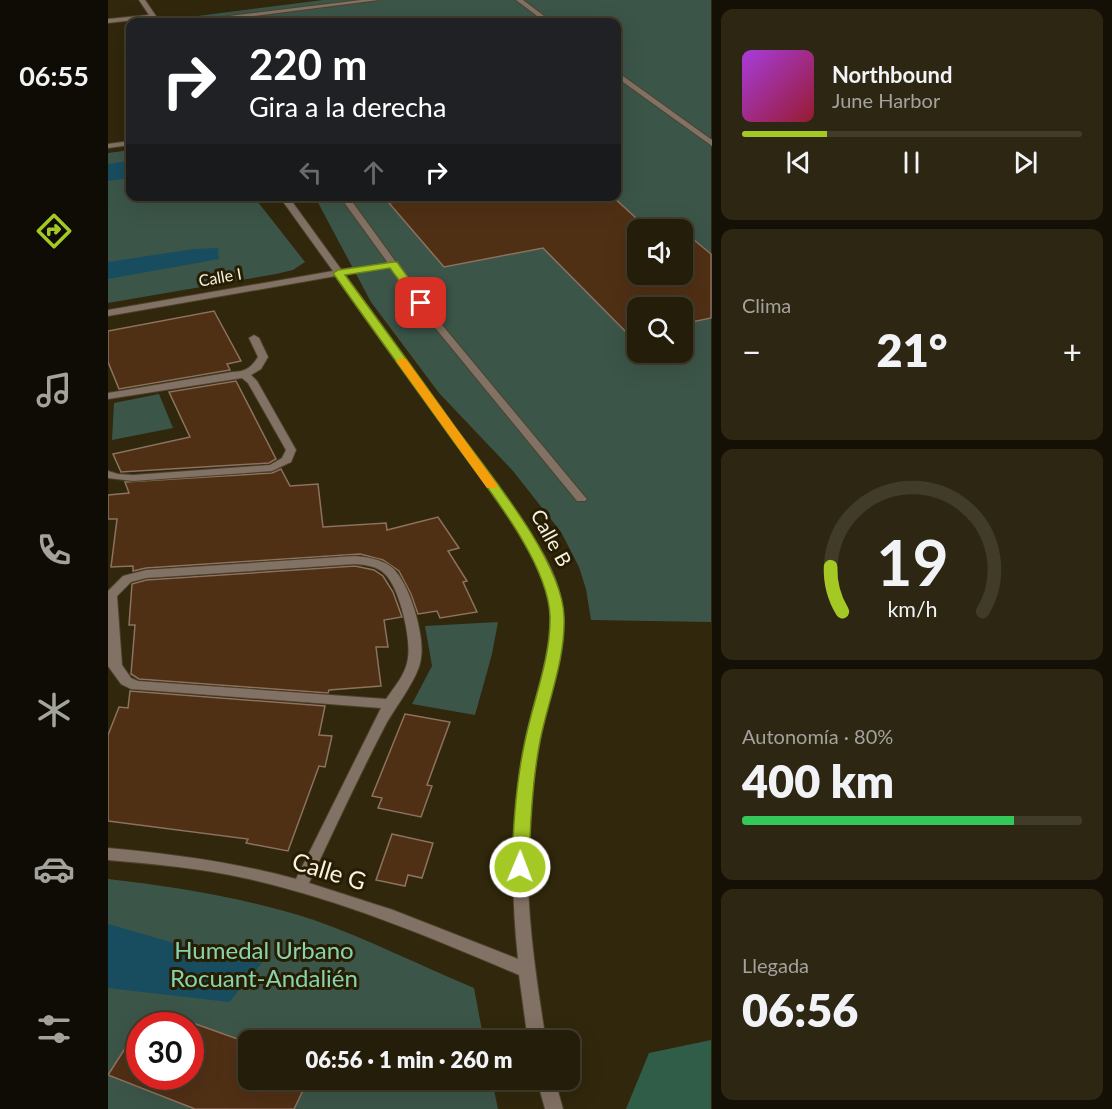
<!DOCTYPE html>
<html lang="es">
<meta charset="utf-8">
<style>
:root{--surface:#241d09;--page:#2c2612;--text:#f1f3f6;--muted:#a3a29c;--line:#413b2a;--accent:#a4c824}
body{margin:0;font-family:Lato,sans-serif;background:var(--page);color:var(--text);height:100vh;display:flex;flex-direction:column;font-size:22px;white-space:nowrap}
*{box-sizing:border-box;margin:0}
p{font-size:20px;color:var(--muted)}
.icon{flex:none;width:33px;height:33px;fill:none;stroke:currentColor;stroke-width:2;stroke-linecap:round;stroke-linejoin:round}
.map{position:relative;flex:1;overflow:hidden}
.sheet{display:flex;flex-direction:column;gap:9px;padding:9px;background:#141005;width:400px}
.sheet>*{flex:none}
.hud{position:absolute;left:18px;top:18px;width:495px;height:183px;border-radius:12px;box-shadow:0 6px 24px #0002,0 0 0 2px var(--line);background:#202124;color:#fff;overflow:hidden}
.controls{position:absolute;left:519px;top:219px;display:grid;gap:12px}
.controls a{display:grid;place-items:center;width:66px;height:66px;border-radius:12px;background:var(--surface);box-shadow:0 6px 24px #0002,0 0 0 2px var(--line);font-size:30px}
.speed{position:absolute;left:18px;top:1012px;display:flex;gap:12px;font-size:30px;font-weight:700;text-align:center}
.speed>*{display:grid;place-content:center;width:78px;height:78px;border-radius:50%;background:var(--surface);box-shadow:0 6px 24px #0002,0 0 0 2px var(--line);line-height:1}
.speed .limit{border:9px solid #d22;background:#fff;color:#111}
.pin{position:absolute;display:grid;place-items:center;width:51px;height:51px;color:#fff;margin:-26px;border-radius:12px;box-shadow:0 3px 9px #0006}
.me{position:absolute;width:66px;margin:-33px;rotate:1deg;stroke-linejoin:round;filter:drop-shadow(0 0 4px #0008)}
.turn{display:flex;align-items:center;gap:21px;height:126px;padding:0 24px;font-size:27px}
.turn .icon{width:78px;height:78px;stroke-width:2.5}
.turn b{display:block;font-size:42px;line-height:51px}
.lanes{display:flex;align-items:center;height:57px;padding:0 24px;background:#0003;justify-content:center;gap:30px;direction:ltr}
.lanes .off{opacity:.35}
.big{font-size:45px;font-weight:800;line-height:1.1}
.sheet .card{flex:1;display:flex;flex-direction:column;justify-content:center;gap:9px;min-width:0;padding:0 21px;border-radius:12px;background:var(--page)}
.sheet .dial{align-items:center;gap:0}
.dial svg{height:156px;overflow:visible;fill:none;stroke:var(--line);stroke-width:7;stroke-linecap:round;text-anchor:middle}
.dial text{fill:var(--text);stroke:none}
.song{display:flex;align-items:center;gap:18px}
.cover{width:72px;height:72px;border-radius:9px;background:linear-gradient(135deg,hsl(280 70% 55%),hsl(350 70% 35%))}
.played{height:6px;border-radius:3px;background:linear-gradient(90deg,var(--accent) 25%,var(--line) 25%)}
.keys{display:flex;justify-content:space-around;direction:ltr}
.heat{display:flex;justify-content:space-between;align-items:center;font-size:33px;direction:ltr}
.charge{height:9px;border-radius:4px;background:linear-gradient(90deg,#34c759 80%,var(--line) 0)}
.trip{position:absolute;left:130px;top:1030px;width:342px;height:60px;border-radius:12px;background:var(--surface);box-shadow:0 6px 24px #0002,0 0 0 2px var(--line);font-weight:800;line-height:60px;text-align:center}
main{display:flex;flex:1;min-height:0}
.tabs{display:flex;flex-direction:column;width:108px;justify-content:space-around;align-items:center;background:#0e0c04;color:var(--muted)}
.tabs .icon{width:42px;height:42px}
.tabs .on{color:var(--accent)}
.tabs b{font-size:27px;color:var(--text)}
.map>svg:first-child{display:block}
.green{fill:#3c5549;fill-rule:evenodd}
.forest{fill:#305d48}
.water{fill:#184d5f}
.building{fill:#503015;stroke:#8c725f;stroke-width:1.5}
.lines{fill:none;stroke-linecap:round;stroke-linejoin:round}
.service-casing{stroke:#4c432a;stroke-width:2}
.minor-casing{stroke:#4c432a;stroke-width:2}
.service{fill:#827165;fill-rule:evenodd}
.minor{fill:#827165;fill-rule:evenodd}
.route{fill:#a4c824;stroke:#6b8217;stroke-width:1.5}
.slow{fill:#f59e0b}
.labels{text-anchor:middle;stroke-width:6;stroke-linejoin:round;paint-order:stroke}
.far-street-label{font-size:16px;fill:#f8f2e2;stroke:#261d03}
.street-label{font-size:20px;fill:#f8f2e2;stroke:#261d03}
.near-street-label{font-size:24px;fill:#f8f2e2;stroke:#261d03}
.near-park-label{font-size:24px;fill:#88d3af;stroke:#261d03}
</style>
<main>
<nav class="tabs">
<b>06:55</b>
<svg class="icon on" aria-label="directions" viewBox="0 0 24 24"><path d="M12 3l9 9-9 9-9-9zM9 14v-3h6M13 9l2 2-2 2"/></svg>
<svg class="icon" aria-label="music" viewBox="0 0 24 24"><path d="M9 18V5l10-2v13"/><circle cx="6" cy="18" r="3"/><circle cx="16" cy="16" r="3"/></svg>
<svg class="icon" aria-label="phone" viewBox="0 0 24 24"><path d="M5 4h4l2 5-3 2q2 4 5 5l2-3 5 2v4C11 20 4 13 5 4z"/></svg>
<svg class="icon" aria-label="climate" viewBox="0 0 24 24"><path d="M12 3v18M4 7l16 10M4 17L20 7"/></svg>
<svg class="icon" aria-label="car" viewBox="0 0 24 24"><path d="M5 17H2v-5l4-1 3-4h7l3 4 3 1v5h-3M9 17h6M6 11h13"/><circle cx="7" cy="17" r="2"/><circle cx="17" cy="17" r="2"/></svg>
<svg class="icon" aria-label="filters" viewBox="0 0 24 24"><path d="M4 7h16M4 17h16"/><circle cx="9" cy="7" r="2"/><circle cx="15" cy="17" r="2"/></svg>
</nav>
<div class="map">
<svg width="604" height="1109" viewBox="0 0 604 1109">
<rect width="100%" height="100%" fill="#30270c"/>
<g class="green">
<path d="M215,0H603V622L483,620L478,589L471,567L453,532L405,471L331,393L263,302L207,197L508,196V22H68L66,19ZM530,230H574V274H530ZM530,308H574V352H530Z"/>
<polygon points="22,150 22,196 146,197 197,262 185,270 168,274 0,303 0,153"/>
<polygon points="51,394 65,428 4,440 6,403"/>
<polygon points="390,622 384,654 367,715 304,704 324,666 317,626"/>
<path d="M0,879C69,887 139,898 206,920C260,939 313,966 366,988L376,1041H141V1080H384L390,1109H0ZM32,1026H82V1077H32Z"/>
</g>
<polygon class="forest" points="603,1040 603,1109 518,1109 541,1053"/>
<g class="water">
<polygon points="22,161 22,178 0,181 0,164"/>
<polygon points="110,248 111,259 0,279 0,262 86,249"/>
<polygon points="0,924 94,951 154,963 121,1002 0,988"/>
</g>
<g class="building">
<polygon points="320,196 504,196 541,230 530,230 530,274 574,274 574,236 580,235 603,254 603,318 574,324 574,308 530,308 530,333 521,335 435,248 336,267 281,203"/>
<polygon points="106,311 133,361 119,364 122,370 11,389 0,362 0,331"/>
<polygon points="128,381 168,459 161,463 13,472 5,454 82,437 61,392"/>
<polygon points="173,469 182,486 210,484 215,527 278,523 279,530 330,517 351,548 340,551 359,581 355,582 369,612 332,618 329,611 310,614 303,594 291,571 275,560 252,554 38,568 25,571 25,566 3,567 9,519 0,519 0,495 21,493 17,482 164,473"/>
<polygon points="247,566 266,570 275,576 285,592 294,617 276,620 280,647 268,647 273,686 221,690 220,693 31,679 23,674 27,625 21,625 24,584 38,580"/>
<polygon points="22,691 217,706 211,735 224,736 217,767 211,766 180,851 138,843 140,839 0,821 0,735 11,707 20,708"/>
<polygon points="297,714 342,722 319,785 324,786 313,817 270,808 274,798 264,796"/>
<polygon points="284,834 325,843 314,878 300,875 297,886 268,880"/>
<polygon points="82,1022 141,1043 141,1080 200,1080 186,1109 87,1109 0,1075 32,1025 32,1077 82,1077"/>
</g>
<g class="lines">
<defs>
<g id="service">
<polygon points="253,0 271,0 100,22 85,22 88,20"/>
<polygon points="408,0 415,0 444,22 437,22"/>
<polygon points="508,71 604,140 604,146 508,77"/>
<polygon points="234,196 240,196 330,320 477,497 479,499 477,501 469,501 324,324 283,268 227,275 227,271 230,270 280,263 233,198"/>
</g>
<g id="minor">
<polygon points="31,0 37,0 52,22 46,22 43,18 0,23 0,19 41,15"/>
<polygon points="22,141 22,145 0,148 0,144"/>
<path d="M171,196H180L410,514C426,539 446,566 452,595C461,634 446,673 438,711C429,751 422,792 420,833C417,903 427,972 438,1041H420L411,975C322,937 231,899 136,878C91,868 45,864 0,860V848C64,854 126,862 188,879L273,708L23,689L13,684L0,666V591L15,576L38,570L247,556C259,557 272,559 282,566C301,579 317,636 313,658C311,678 287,707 277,726C250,778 226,830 201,883L285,910L410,959C402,886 404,815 417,743C425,699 445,654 442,610C438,554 376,483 344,438C305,384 267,330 228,276L0,316V310L225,271ZM247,564C258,565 269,566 277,574C292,589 303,638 300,658C298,674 287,686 278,699L30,681L23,678L14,665L9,596L23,582L38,578Z"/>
<path d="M146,335L151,338L160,357L153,369L143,375L149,381L188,450L183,462L164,471L25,481L0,478V471L10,474L25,475L162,465L174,458L178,450L140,383L134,378L0,399V393L124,372C137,372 143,368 150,357L141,338Z"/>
<polygon points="429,1080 447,1080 455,1109 437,1109"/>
</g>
</defs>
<use href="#service" class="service-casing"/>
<use href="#minor" class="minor-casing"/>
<use href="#service" class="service"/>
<use href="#minor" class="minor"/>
</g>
<path class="route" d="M285,262H289L317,301V305H309L282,268L237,275C274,325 310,375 346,426C380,472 454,560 456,616C458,658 440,701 432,741C424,782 422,826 421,867L418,872L412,874L406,872L404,867C405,826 408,782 417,741C425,701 443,658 442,616C440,559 372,479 339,432C301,379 262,326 225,273L230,270Z"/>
<polygon class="slow" points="294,358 298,359 388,483 390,485 388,488 379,488 288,361"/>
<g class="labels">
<g class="far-street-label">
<text transform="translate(112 277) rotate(-10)" y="6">Calle I</text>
</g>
<g class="street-label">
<text transform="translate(443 538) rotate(61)" y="7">Calle B</text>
</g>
<g class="near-street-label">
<text transform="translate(221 872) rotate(17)" y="8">Calle G</text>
</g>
<g class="near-park-label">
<text x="156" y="959">Humedal Urbano<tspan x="156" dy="28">Rocuant-Andalién</tspan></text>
</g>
</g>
</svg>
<div class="controls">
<a><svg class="icon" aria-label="sound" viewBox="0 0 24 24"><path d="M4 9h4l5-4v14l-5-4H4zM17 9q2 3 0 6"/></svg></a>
<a><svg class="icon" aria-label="search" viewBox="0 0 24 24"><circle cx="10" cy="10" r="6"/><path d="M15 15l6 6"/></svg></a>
</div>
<div class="speed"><div class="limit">30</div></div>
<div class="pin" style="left:313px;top:303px;background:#d93025"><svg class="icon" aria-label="arrive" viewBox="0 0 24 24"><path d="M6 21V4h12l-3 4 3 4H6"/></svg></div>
<svg class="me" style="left:412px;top:867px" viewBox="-20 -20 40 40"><circle r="17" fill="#a4c824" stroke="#fff" stroke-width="3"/><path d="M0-11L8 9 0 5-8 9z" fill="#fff"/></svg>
<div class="trip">06:56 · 1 min · 260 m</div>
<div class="hud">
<div class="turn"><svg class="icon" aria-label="right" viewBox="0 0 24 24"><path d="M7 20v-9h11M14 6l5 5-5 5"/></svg><div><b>220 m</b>Gira a la derecha</div></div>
<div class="lanes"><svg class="icon off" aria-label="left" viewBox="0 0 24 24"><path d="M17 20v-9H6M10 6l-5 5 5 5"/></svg><svg class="icon off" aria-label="ahead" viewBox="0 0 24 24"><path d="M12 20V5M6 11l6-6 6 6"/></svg><svg class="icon" aria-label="right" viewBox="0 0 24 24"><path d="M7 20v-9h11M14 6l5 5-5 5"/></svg></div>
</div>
</div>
<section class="sheet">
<div class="card">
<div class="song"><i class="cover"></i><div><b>Northbound</b><p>June Harbor</p></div></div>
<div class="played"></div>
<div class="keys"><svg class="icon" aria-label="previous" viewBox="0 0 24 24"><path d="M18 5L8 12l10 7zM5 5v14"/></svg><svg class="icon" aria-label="pause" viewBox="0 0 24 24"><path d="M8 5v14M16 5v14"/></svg><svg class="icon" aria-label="next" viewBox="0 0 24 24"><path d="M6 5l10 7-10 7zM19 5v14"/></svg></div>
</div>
<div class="card"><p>Clima</p>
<div class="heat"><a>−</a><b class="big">21°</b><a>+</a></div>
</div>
<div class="card dial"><svg viewBox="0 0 100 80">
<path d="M14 69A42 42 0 1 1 86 69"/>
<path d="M14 69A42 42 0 0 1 8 46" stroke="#a4c824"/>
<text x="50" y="56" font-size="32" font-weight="700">19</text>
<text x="50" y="72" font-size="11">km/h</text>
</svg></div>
<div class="card"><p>Autonomía · 80%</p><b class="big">400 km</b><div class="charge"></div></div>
<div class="card"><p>Llegada</p><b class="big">06:56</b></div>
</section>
</main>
